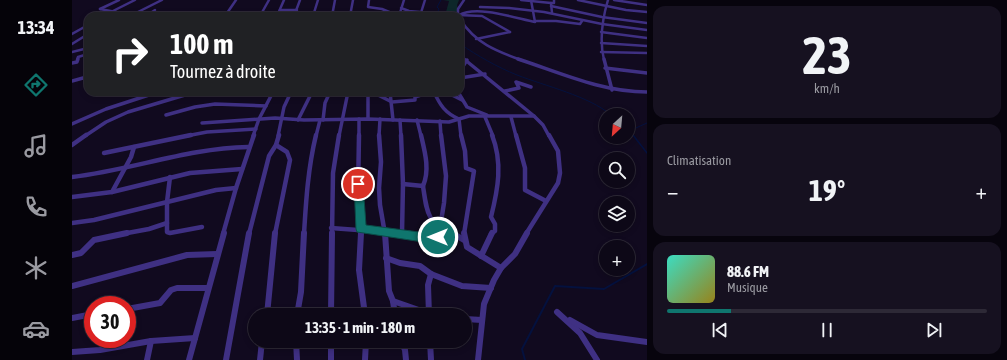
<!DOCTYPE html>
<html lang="fr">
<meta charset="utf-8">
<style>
:root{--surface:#0d0817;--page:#161120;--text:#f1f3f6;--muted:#9a9aa1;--line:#2d2936;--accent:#0f766e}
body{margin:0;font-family:"Asap Condensed",sans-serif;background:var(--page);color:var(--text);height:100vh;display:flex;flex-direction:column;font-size:15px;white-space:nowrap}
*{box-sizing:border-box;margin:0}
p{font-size:13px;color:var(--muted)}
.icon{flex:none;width:22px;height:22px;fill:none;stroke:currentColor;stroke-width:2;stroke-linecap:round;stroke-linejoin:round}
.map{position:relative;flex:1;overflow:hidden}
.panel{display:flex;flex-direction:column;gap:6px;padding:6px;background:#07040d;width:360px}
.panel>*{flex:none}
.top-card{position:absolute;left:12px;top:12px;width:380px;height:84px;border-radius:12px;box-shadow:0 2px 6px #0003,0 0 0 1px var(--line);background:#202124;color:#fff;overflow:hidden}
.needle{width:26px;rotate:206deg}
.tools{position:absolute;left:527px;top:108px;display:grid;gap:8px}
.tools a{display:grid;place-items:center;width:36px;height:36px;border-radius:50%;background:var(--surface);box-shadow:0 2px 6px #0003,0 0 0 1px var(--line);font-size:20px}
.speed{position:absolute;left:12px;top:296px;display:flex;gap:8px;font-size:20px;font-weight:700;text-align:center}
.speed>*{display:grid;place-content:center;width:52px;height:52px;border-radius:50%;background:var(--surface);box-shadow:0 2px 6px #0003,0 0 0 1px var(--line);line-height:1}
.speed .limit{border:6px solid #d22;background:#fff;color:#111}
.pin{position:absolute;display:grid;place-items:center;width:34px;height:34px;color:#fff;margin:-17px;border:2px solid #fff;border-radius:50%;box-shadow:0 1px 4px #0007}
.me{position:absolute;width:44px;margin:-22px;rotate:270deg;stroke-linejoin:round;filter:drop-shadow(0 0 3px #0008)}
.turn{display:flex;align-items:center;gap:14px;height:84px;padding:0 20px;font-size:18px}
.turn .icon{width:52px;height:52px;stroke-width:2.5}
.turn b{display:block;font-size:28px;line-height:34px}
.big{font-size:30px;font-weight:700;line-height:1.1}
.panel .card{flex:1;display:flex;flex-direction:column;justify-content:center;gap:6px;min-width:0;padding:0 14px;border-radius:12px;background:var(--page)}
.panel .dial{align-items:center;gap:0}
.dial b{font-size:52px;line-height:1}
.song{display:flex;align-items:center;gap:12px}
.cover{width:48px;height:48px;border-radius:6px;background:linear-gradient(135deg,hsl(170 70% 55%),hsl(50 70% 35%))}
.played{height:4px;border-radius:2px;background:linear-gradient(90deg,var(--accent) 20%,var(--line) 20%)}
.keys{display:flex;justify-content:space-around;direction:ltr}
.heat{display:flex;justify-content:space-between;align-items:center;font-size:22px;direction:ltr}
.trip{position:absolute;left:176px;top:308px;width:224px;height:40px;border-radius:20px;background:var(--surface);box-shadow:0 2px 6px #0003,0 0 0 1px var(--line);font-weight:700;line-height:40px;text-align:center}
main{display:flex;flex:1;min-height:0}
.dock{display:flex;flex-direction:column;width:72px;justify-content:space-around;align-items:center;background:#050309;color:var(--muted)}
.dock .icon{width:28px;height:28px}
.dock .active{color:var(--accent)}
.dock b{font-size:18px;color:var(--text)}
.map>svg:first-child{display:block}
.green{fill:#0d272a}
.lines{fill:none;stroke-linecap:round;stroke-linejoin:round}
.stream-far2{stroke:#04113e;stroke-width:1}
.stream-far1{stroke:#04113e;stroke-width:1.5}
.stream{stroke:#04113e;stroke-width:2}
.street-far3{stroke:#3f3083;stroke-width:2.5}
.street-far2{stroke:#3f3083;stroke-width:3.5}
.street-far1{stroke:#3f3083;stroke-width:4.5}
.street{stroke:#3f3083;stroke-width:6}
.route{fill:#0f766e;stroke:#0a4d48}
</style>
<main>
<nav class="dock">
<b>13:34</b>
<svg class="icon active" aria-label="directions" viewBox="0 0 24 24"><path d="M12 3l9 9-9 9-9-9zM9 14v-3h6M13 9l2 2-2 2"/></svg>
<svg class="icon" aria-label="music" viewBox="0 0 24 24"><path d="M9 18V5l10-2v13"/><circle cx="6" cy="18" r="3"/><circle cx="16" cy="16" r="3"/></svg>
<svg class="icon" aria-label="phone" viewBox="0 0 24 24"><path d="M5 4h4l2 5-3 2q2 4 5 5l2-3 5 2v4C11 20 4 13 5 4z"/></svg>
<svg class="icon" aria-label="climate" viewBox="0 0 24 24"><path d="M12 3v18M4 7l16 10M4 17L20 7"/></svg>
<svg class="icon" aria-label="car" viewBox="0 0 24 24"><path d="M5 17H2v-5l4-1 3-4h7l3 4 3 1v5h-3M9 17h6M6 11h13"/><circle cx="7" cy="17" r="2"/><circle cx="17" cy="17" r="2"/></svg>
</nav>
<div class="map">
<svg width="575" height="360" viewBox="0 0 575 360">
<rect width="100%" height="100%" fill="#110a1f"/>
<polygon class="green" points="371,0 387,0 385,5 388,16 377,16 374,12 377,1"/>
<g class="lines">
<g class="stream-far2">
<polyline points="366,16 365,13 367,9 365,7 369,0"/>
<path d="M388,44C406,56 425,67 445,75C473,86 517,96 539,115"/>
<polyline points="556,129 562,136"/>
<polyline points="557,131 575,123"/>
</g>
<polyline class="stream-far1" points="561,135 575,153"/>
<polyline class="stream" points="453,360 450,349 483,286 532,289 575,264"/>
<g class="street-far3">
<polyline points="297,0 296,7 310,9 327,16 332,0"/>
<polyline points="449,0 479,3"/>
<polyline points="506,0 554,10 575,12"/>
<polyline points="542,0 575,5"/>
<polyline points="479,6 530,17 575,23"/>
<polyline points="408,7 437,8 472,12 530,24 575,30"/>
<polyline points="329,8 337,11 348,12"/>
<polyline points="28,9 60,15"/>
<polyline points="28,9 47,0"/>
<polyline points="208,10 225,10"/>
<polyline points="480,13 479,3 482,3 482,0"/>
<polyline points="386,15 410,16 438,32"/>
<path d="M387,15C405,5 443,18 463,22L459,0"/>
<polyline points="31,16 63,0"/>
<polyline points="58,16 90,0"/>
<polyline points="74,16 83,10"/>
<polyline points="153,16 164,0"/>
<polyline points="188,16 197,0"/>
<polyline points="196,16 205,16"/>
<polyline points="205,16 212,0"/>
<polyline points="222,16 228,0"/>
<polyline points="241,16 246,0"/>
<polyline points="260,16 263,0"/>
<polyline points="278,16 281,0"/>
<polyline points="348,16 353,0"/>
<polyline points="386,16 386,9 392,0"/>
<path d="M388,19C403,43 424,51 449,60"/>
<polyline points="463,21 484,21 508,24 510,21"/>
<polyline points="529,32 575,38"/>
<polyline points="0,34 16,25"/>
<polyline points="404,39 438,32"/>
<polyline points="529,43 575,46"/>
<polyline points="0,44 16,34"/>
<polyline points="0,52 16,48"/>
<polyline points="529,52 575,53"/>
<polyline points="388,56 393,60"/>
<polyline points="5,60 6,57 16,54"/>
<path d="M532,60C527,39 530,20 536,0"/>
</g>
<g class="street-far2">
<polyline points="392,59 462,116 471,125 477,136"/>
<path d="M446,59C489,73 530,92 575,92"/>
<polyline points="532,59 540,90"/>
<polyline points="0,63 5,62 6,59"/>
<polyline points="533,68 575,73"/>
<polyline points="388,71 395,60"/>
<polyline points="388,78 413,74"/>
<polyline points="0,81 11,78 16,79"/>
<polyline points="433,91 447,88 444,82 459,87"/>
<polyline points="296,92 296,119"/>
<polyline points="300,92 320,102 343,100 343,97 349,95 351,92"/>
<polyline points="318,92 321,120"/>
<path d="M362,92C368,105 373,113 387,119L389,136"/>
<polyline points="374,92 390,100"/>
<polyline points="386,92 395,107 415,115"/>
<polyline points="94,115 123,107 143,104 194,106"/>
<polyline points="413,117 421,136"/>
<polyline points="439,117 444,136"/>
<polyline points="287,119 287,136"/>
<polyline points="226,120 240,92"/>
<polyline points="251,120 253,103 258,92"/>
<polyline points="328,120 329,136"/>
<polyline points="345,120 349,136"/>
<polyline points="368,121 369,136"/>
<polyline points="130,123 203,118 232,120 296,119 377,122 397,116 462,116"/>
<polyline points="0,124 34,109 86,92"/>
<polyline points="13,136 34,122 56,112 123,92"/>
<polyline points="114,136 135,132 184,129"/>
<polyline points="181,136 187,119 201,92"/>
<polyline points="206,136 212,107 219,92"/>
<polyline points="244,136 248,120"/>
<polyline points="267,136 276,92"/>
<polyline points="307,136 308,119"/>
</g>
<g class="street-far1">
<polyline points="287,135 286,193 289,234"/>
<polyline points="307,135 309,162 307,188 308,205 313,234"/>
<polyline points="329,135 331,184 330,233"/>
<polyline points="389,135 393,151 394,168 402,171 392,234"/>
<polyline points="444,135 453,168 453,190 474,201"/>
<polyline points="0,145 14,135"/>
<polyline points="32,153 119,135"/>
<path d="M0,177C60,170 116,148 176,147"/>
<polyline points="98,177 95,202 95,232 98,233 130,227"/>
<path d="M331,184L351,186C358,170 353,152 349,135"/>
<path d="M351,186C355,213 355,224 382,234"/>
<polyline points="40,192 59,157 62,147"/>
<polyline points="0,197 40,192 118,173 170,169"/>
<polyline points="0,223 22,220 144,190 164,188"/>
<polyline points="259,228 339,234"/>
<polyline points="50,234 77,229 95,223"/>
<polyline points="151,234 164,188 182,135"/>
<polyline points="177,234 197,156 204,145 207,135"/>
<polyline points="203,234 218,160 215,152 204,145"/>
<path d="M232,234C234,201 236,168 244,135"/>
<polyline points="260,234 261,173 267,135"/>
<polyline points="367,234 372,203 374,176 369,135"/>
<path d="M419,234L423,231V224L419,217C426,189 431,163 420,135"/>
<polyline points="454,234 486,183 488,173 486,151 477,135"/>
</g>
<g class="street">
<polyline points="289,233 287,270 293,315"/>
<polyline points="313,233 317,291 321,301 323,315"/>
<polyline points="332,233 366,238 367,233"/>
<polyline points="380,233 392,240"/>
<polyline points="392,233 395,247 429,268"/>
<polyline points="0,255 9,253 22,240 55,233"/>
<polyline points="409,256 420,233"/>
<polyline points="314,258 328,263 348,266 359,274 390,286 419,288"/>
<polyline points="0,286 115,255 145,254"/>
<polyline points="321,301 361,315"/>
<polyline points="55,309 88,303 99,290 105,288 136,288"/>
<polyline points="485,312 508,333 525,360"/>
<polyline points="195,315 203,233"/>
<polyline points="225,315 229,292 232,233"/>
<polyline points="259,315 260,233"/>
<polyline points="357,315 356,285 359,274"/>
<polyline points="0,318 21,314"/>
<polyline points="393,319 410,320"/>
<polyline points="498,320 525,335 575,342"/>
<polyline points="224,341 225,360"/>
<polyline points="259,341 259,360"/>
<polyline points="329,341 333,350 334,360"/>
<polyline points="358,341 359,360"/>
<polyline points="0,352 28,350 79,341 123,338"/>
<polyline points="75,360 79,341"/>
<polyline points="117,360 152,233"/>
<polyline points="154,360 177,233"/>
<polyline points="188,360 190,341"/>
<polyline points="293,360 294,341"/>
<polyline points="406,360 412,304 422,280 429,268 443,254 455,233"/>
</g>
</g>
<polygon class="route" points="286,180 291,184 294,225 362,234 366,232 370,233 372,237 368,242 364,244 285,232 284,229 282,184"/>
</svg>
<div class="tools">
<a><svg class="needle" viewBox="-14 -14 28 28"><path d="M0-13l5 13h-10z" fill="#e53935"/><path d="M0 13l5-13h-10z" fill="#9a9aa1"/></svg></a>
<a><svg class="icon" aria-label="search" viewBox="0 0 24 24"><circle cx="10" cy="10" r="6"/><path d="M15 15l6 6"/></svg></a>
<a><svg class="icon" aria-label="layers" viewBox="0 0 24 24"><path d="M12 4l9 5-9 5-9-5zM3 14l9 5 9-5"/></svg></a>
<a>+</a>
</div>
<div class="speed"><div class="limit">30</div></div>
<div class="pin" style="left:286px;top:184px;background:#d93025"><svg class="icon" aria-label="arrive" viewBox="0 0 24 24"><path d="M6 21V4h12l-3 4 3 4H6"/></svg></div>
<svg class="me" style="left:366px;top:237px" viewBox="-20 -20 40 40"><circle r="17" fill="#0f766e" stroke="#fff" stroke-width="3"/><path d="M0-11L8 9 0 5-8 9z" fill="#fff"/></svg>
<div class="trip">13:35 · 1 min · 180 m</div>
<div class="top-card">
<div class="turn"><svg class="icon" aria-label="right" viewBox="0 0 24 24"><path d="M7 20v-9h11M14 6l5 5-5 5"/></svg><div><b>100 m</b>Tournez à droite</div></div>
</div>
</div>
<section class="panel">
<div class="card dial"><b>23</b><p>km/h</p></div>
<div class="card"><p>Climatisation</p>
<div class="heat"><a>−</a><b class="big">19°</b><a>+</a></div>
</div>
<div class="card">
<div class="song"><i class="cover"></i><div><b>88.6 FM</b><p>Musique</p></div></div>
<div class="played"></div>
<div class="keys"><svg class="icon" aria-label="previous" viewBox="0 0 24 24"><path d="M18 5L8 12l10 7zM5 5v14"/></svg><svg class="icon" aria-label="pause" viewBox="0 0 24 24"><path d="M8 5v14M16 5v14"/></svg><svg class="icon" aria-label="next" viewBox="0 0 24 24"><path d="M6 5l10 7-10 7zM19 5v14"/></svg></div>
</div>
</section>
</main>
